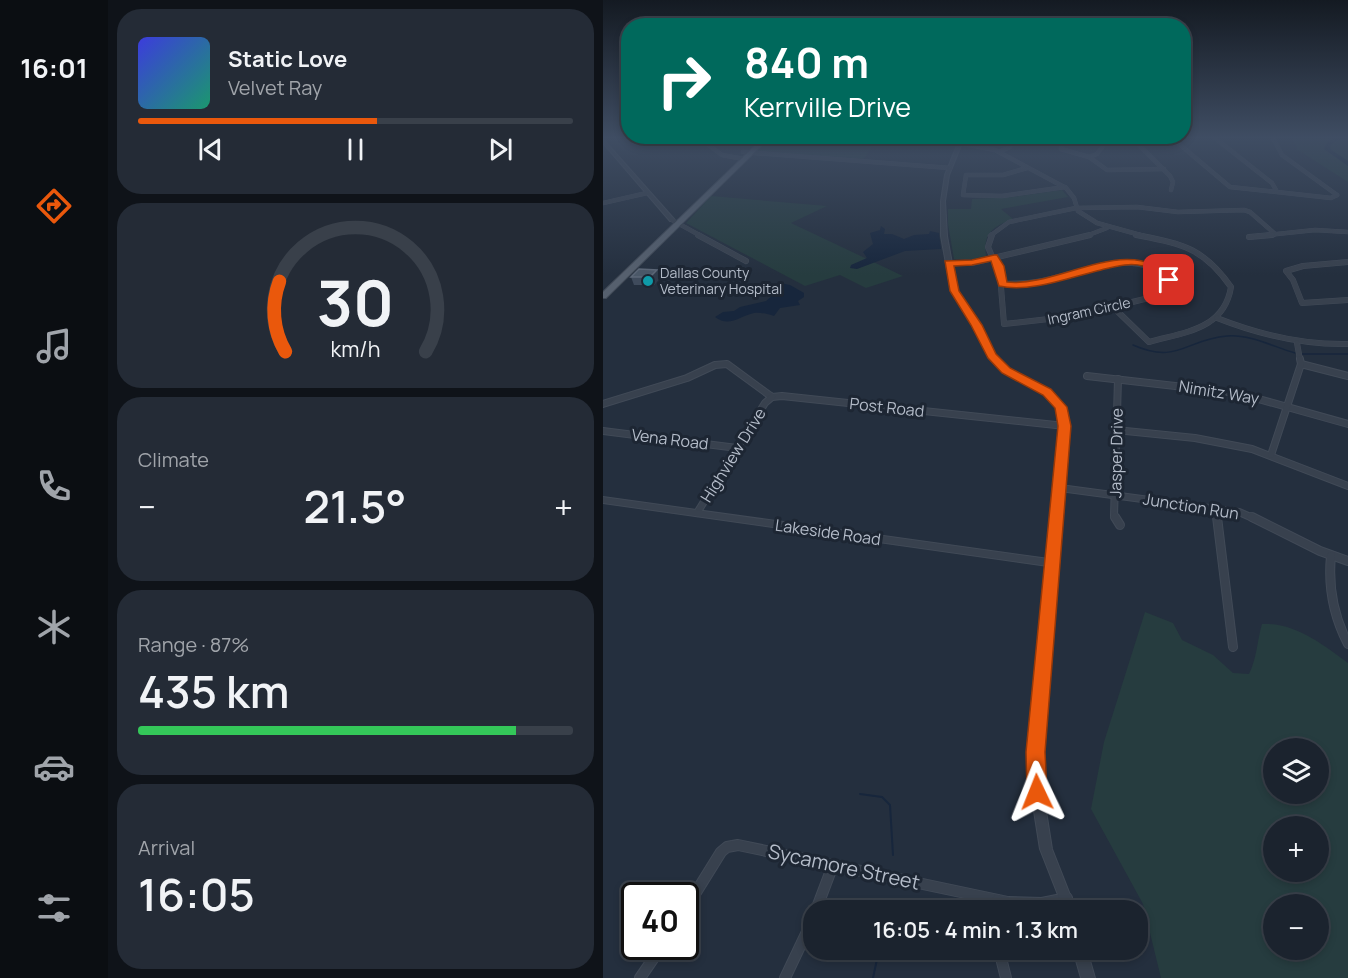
<!DOCTYPE html>
<meta charset="utf-8">
<style>
:root{--surface:#1b232e;--page:#242b36;--text:#f1f3f6;--muted:#a0a4aa;--line:#39404a;--accent:#ea580c}
body{margin:0;font-family:Manrope,sans-serif;background:var(--page);color:var(--text);height:100vh;display:flex;flex-direction:column;font-size:22px;white-space:nowrap}
*{box-sizing:border-box;margin:0}
p{font-size:20px;color:var(--muted)}
.icon{flex:none;width:33px;height:33px;fill:none;stroke:currentColor;stroke-width:2;stroke-linecap:round;stroke-linejoin:round}
.map{position:relative;flex:1;overflow:hidden}
.panel{display:flex;flex-direction:column;gap:9px;padding:9px;background:#0f1319;width:495px}
.panel>*{flex:none}
.banner{position:absolute;left:18px;top:18px;width:570px;height:126px;border-radius:24px;box-shadow:0 3px 9px #0003,0 0 0 2px var(--line);background:#00695c;color:#fff;overflow:hidden}
.fabs{position:absolute;left:660px;top:738px;display:grid;gap:12px}
.fabs a{display:grid;place-items:center;width:66px;height:66px;border-radius:50%;background:var(--surface);box-shadow:0 3px 9px #0003,0 0 0 2px var(--line);font-size:30px}
.speed{position:absolute;left:18px;top:882px;display:flex;gap:12px;font-size:30px;font-weight:700;text-align:center}
.speed>*{display:grid;place-content:center;width:78px;height:78px;border-radius:50%;background:var(--surface);box-shadow:0 3px 9px #0003,0 0 0 2px var(--line);line-height:1}
.speed .limit{border:3px solid #111;border-radius:9px;background:#fff;color:#111}
.pin{position:absolute;display:grid;place-items:center;width:51px;height:51px;color:#fff;margin:-26px;border-radius:12px;box-shadow:0 3px 9px #0006}
.me{position:absolute;width:66px;margin:-33px;rotate:358deg;stroke-linejoin:round;filter:drop-shadow(0 0 4px #0008)}
.turn{display:flex;align-items:center;gap:21px;height:126px;padding:0 24px;font-size:27px}
.turn .icon{width:78px;height:78px;stroke-width:2.5}
.turn b{display:block;font-size:42px;line-height:51px}
.big{font-size:45px;font-weight:600;line-height:1.1}
.panel .widget{flex:1;display:flex;flex-direction:column;justify-content:center;gap:9px;min-width:0;padding:0 21px;border-radius:24px;background:var(--page)}
.panel .dial{align-items:center;gap:0}
.dial svg{height:156px;overflow:visible;fill:none;stroke:var(--line);stroke-width:7;stroke-linecap:round;text-anchor:middle}
.dial text{fill:var(--text);stroke:none}
.song{display:flex;align-items:center;gap:18px}
.cover{width:72px;height:72px;border-radius:9px;background:linear-gradient(135deg,hsl(240 70% 55%),hsl(160 70% 35%))}
.played{height:6px;border-radius:3px;background:linear-gradient(90deg,var(--accent) 55%,var(--line) 55%)}
.keys{display:flex;justify-content:space-around;direction:ltr}
.heat{display:flex;justify-content:space-between;align-items:center;font-size:33px;direction:ltr}
.charge{height:9px;border-radius:4px;background:linear-gradient(90deg,#34c759 87%,var(--line) 0)}
.trip{position:absolute;left:200px;top:900px;width:345px;height:60px;border-radius:24px;background:var(--surface);box-shadow:0 3px 9px #0003,0 0 0 2px var(--line);font-weight:600;line-height:60px;text-align:center}
main{display:flex;flex:1;min-height:0}
.tab-bar{display:flex;flex-direction:column;width:108px;justify-content:space-around;align-items:center;background:#0b0e12;color:var(--muted)}
.tab-bar .icon{width:42px;height:42px}
.tab-bar .on{color:var(--accent)}
.tab-bar b{font-size:27px;color:var(--text)}
.map>svg:first-child{display:block}
.green{fill:#263c3f;fill-rule:evenodd}
.water{fill:#17263c}
.lines{fill:none;stroke-linecap:round;stroke-linejoin:round}
.stream-far1{stroke:#17263c;stroke-width:1.5}
.stream{stroke:#17263c;stroke-width:2}
.river{fill:#17263c;fill-rule:evenodd}
.minor-far4-casing{stroke:#414a57;stroke-width:4.5}
.minor-far3-casing{stroke:#414a57;stroke-width:6}
.minor-far2-casing{stroke:#414a57;stroke-width:8}
.minor-far1-casing{stroke:#414a57;stroke-width:10}
.minor-casing{stroke:#414a57;stroke-width:12}
.tertiary-casing{stroke:#414a57;stroke-width:2}
.primary-casing{stroke:#414a57;stroke-width:2}
.minor-far4{stroke:#38414e;stroke-width:4}
.minor-far3{stroke:#38414e;stroke-width:5}
.minor-far2{stroke:#38414e;stroke-width:6}
.minor-far1{stroke:#38414e;stroke-width:8}
.minor{stroke:#38414e;stroke-width:10}
.tertiary{fill:#38414e;fill-rule:evenodd}
.primary{fill:#56606e;fill-rule:evenodd}
.wall{fill:#3f4b5c}
.shaded-wall{fill:#2f3b4b}
.building{fill:#4b5868;stroke:#5c6777;stroke-width:1.5}
.route{fill:#ea580c;stroke:#983908;stroke-width:1.5}
.culture-dot{fill:#0f9aa8;stroke:#1d2633;stroke-width:2}
.labels{text-anchor:middle;stroke-width:6;stroke-linejoin:round;paint-order:stroke}
.far-poi-label{font-size:14px;fill:#b4bcc9;stroke:#1d2633;text-anchor:start}
.far-street-label{font-size:14px;fill:#b4bcc9;stroke:#1d2633}
.street-label{font-size:16px;fill:#b4bcc9;stroke:#1d2633}
.near-street-label{font-size:20px;fill:#b4bcc9;stroke:#1d2633}
</style>
<main>
<nav class="tab-bar">
<b>16:01</b>
<svg class="icon on" aria-label="directions" viewBox="0 0 24 24"><path d="M12 3l9 9-9 9-9-9zM9 14v-3h6M13 9l2 2-2 2"/></svg>
<svg class="icon" aria-label="music" viewBox="0 0 24 24"><path d="M9 18V5l10-2v13"/><circle cx="6" cy="18" r="3"/><circle cx="16" cy="16" r="3"/></svg>
<svg class="icon" aria-label="phone" viewBox="0 0 24 24"><path d="M5 4h4l2 5-3 2q2 4 5 5l2-3 5 2v4C11 20 4 13 5 4z"/></svg>
<svg class="icon" aria-label="climate" viewBox="0 0 24 24"><path d="M12 3v18M4 7l16 10M4 17L20 7"/></svg>
<svg class="icon" aria-label="car" viewBox="0 0 24 24"><path d="M5 17H2v-5l4-1 3-4h7l3 4 3 1v5h-3M9 17h6M6 11h13"/><circle cx="7" cy="17" r="2"/><circle cx="17" cy="17" r="2"/></svg>
<svg class="icon" aria-label="filters" viewBox="0 0 24 24"><path d="M4 7h16M4 17h16"/><circle cx="9" cy="7" r="2"/><circle cx="15" cy="17" r="2"/></svg>
</nav>
<section class="panel">
<div class="widget">
<div class="song"><i class="cover"></i><div><b>Static Love</b><p>Velvet Ray</p></div></div>
<div class="played"></div>
<div class="keys"><svg class="icon" aria-label="previous" viewBox="0 0 24 24"><path d="M18 5L8 12l10 7zM5 5v14"/></svg><svg class="icon" aria-label="pause" viewBox="0 0 24 24"><path d="M8 5v14M16 5v14"/></svg><svg class="icon" aria-label="next" viewBox="0 0 24 24"><path d="M6 5l10 7-10 7zM19 5v14"/></svg></div>
</div>
<div class="widget dial"><svg viewBox="0 0 100 80">
<path d="M14 69A42 42 0 1 1 86 69"/>
<path d="M14 69A42 42 0 0 1 11 33" stroke="#ea580c"/>
<text x="50" y="56" font-size="32" font-weight="700">30</text>
<text x="50" y="72" font-size="11">km/h</text>
</svg></div>
<div class="widget"><p>Climate</p>
<div class="heat"><a>−</a><b class="big">21.5°</b><a>+</a></div>
</div>
<div class="widget"><p>Range · 87%</p><b class="big">435 km</b><div class="charge"></div></div>
<div class="widget"><p>Arrival</p><b class="big">16:05</b></div>
</section>
<div class="map">
<svg width="745" height="978" viewBox="0 0 745 978">
<rect width="100%" height="100%" fill="#242f3e"/>
<g class="green">
<polygon points="166,138 178,138 271,144 261,159 153,151"/>
<polygon points="689,138 745,138 745,182 695,150"/>
<path d="M459,190L465,197L398,209L410,219C390,227 380,232 383,256L370,259H351L345,224V209H368L369,199L410,197Z"/>
<polygon points="108,196 224,206 188,223 300,276 263,288 237,275 202,286 83,223"/>
<path d="M542,612L570,623L579,640L610,655L630,673L646,674C654,658 654,641 659,624C691,622 721,645 745,663V978H558L540,904L488,809L501,742ZM670,748H716V794H670ZM670,826H716V872H670ZM670,904H716V950H670Z"/>
</g>
<g class="water">
<polygon points="278,226 282,229 281,234 289,234 301,239 311,235 326,234 327,231 336,233 338,249 302,251 254,269 247,268 248,265 264,258 260,252 270,244 267,233 277,230"/>
<path d="M177,283L187,285L201,293V297L195,301L197,305L177,308L171,316C165,314 157,312 151,313C137,316 126,328 112,317L120,312L131,311L137,307L163,301L178,288L175,284Z"/>
</g>
<g class="lines">
<g class="stream-far1">
<path d="M530,345C575,365 583,339 624,336C646,334 671,347 692,353"/>
<polyline points="699,354 745,354"/>
</g>
<g class="stream">
<polyline points="257,794 279,797 287,805 290,855"/>
<polyline points="270,978 276,950"/>
</g>
<polygon class="river" points="733,138 740,138 728,144 727,149 745,161 745,166 721,149 724,142"/>
<defs>
<g id="minor-far4">
<polyline points="96,138 119,155 141,159"/>
<polyline points="459,138 458,149 486,157 504,170 561,169"/>
<polyline points="529,138 567,176 570,182 568,190"/>
<polyline points="569,138 627,187 728,198 734,195"/>
<polyline points="612,138 669,183 673,190"/>
<polyline points="670,138 679,155 734,195"/>
<polyline points="356,143 392,150 463,188 471,198 475,211 494,223 541,236"/>
<polyline points="140,152 347,168"/>
<polyline points="396,152 407,147 410,139"/>
<polyline points="486,157 494,154 502,143 531,139"/>
<polyline points="424,168 400,175 363,175 360,195 399,196 462,187"/>
<polyline points="0,203 44,193"/>
<polyline points="69,220 98,236"/>
<polyline points="387,236 406,222 473,208 534,207 575,212 641,210 647,212 672,234"/>
<polyline points="483,236 504,228"/>
<polyline points="655,236 712,230 745,232"/>
</g>
<g id="minor-far3">
<polyline points="95,235 143,261"/>
<path d="M389,235L385,247L397,275L401,324L472,316L554,296L561,292L566,280C530,243 475,276 433,282C422,284 411,283 400,284"/>
<polyline points="646,237 669,235"/>
<polyline points="745,262 700,266 683,271 690,280 699,303 745,300"/>
<polyline points="346,263 369,263 487,235"/>
<path d="M510,307L546,342C581,332 621,330 628,287C600,247 579,244 533,235"/>
<path d="M614,318C657,335 699,345 745,344"/>
<polyline points="694,343 697,360"/>
</g>
<g id="minor-far2">
<polyline points="698,364 745,376"/>
<polyline points="484,376 634,393 745,424"/>
<polyline points="0,404 84,378 112,365 124,364 169,397 179,396 462,426"/>
<polyline points="513,430 592,438 649,449 745,486"/>
<polyline points="0,431 134,448"/>
<polyline points="668,455 698,364 697,359"/>
<polyline points="457,488 636,512 652,519"/>
<polyline points="613,508 614,519"/>
<polyline points="94,513 162,403 169,397"/>
<polyline points="513,519 511,516 515,379"/>
</g>
<g id="minor-far1">
<polyline points="512,517 517,525"/>
<polyline points="614,517 630,647"/>
<polyline points="649,517 717,551 745,561"/>
<path d="M728,556C725,586 731,617 745,644"/>
</g>
<g id="minor">
<polyline points="82,910 118,852 124,847 135,845 405,902 439,903 464,898"/>
<polyline points="213,910 230,865"/>
<polyline points="393,910 394,900"/>
<polyline points="396,950 403,978"/>
<polyline points="37,978 59,946"/>
<polyline points="182,978 210,919"/>
</g>
<g id="tertiary">
<polygon points="357,138 361,138 346,175 342,201 344,236 354,291 376,325 392,355 405,368 447,390 462,407 466,426 439,752 440,792 449,849 473,910 461,910 437,849 428,792 427,752 445,566 0,503 0,497 446,559 458,426 455,408 441,394 401,372 387,357 370,325 348,291 338,236 338,201 342,175"/>
<polygon points="0,139 71,219 71,221 67,221 0,143"/>
<polygon points="470,950 484,950 492,978 478,978"/>
</g>
<polygon id="primary" points="160,138 166,138 3,298 0,298 0,292"/>
</defs>
<use href="#minor-far4" class="minor-far4-casing"/>
<use href="#minor-far3" class="minor-far3-casing"/>
<use href="#minor-far2" class="minor-far2-casing"/>
<use href="#minor-far1" class="minor-far1-casing"/>
<use href="#minor" class="minor-casing"/>
<use href="#tertiary" class="tertiary-casing"/>
<use href="#primary" class="primary-casing"/>
<use href="#minor-far4" class="minor-far4"/>
<use href="#minor-far3" class="minor-far3"/>
<use href="#minor-far2" class="minor-far2"/>
<use href="#minor-far1" class="minor-far1"/>
<use href="#minor" class="minor"/>
<use href="#tertiary" class="tertiary"/>
<use href="#primary" class="primary"/>
</g>
<polygon class="wall" points="54,270 57,278 51,285 31,285 28,277"/>
<polygon class="shaded-wall" points="54,270 57,278 51,285 47,277"/>
<polygon class="building" points="36,269 54,270 47,277 28,277"/>
<linearGradient id="sky" x2="0" y2="1"><stop stop-color="#141a22"/><stop offset="0.5" stop-color="#3f4d63"/><stop offset="1" stop-color="#3f4d63" stop-opacity="0"/></linearGradient>
<rect width="745" height="275" fill="url(#sky)"/>
<path class="route" d="M391,255H394L401,266L404,282C457,288 528,230 570,280L562,282C556,276 549,268 540,266C526,262 511,267 498,270C467,277 428,293 396,286L388,261L369,265L351,266L356,291L379,325L393,354L407,368L448,389L464,407L468,426L442,752L444,792L441,799L434,801L427,799L424,792L423,752L455,426L452,408L440,395L399,373L385,358L368,325L347,291L342,261L369,260Z"/>
<circle class="culture-dot" cx="45" cy="281" r="6"/>
<g class="labels">
<g class="far-poi-label">
<text x="57" y="278">Dallas County<tspan x="57" dy="16">Veterinary Hospital</tspan></text>
</g>
<g class="far-street-label">
<text transform="translate(486 311) rotate(-12)" y="5">Ingram Circle</text>
</g>
<g class="street-label">
<text transform="translate(616 392) rotate(9)" y="6">Nimitz Way</text>
<text transform="translate(284 407) rotate(6)" y="6">Post Road</text>
<text transform="translate(67 439) rotate(7)" y="6">Vena Road</text>
<text transform="translate(513 453) rotate(-89)" y="6">Jasper Drive</text>
<text transform="translate(130 455) rotate(-58)" y="6">Highview Drive</text>
<text transform="translate(588 506) rotate(9)" y="6">Junction Run</text>
<text transform="translate(225 532) rotate(8)" y="6">Lakeside Road</text>
</g>
<g class="near-street-label">
<text transform="translate(241 867) rotate(12)" y="7">Sycamore Street</text>
</g>
</g>
</svg>
<div class="fabs">
<a><svg class="icon" aria-label="layers" viewBox="0 0 24 24"><path d="M12 4l9 5-9 5-9-5zM3 14l9 5 9-5"/></svg></a>
<a>+</a>
<a>−</a>
</div>
<div class="speed"><div class="limit">40</div></div>
<div class="pin" style="left:566px;top:280px;background:#d93025"><svg class="icon" aria-label="arrive" viewBox="0 0 24 24"><path d="M6 21V4h12l-3 4 3 4H6"/></svg></div>
<svg class="me" style="left:434px;top:792px" viewBox="-20 -20 40 40"><path d="M0-17L14 15 0 8-14 15z" fill="#ea580c" stroke="#fff" stroke-width="4"/></svg>
<div class="trip">16:05 · 4 min · 1.3 km</div>
<div class="banner">
<div class="turn"><svg class="icon" aria-label="right" viewBox="0 0 24 24"><path d="M7 20v-9h11M14 6l5 5-5 5"/></svg><div><b>840 m</b>Kerrville Drive</div></div>
</div>
</div>
</main>
